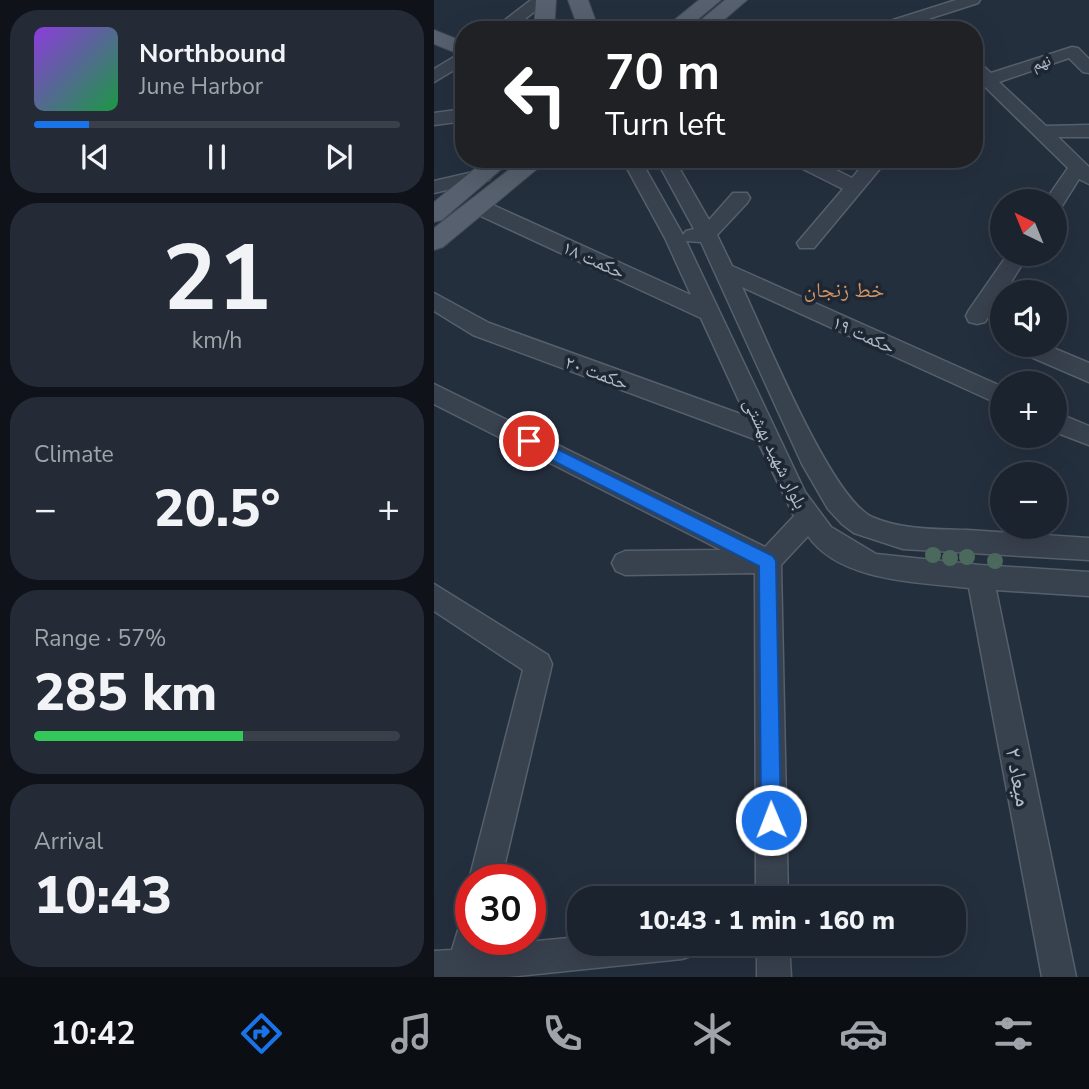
<!DOCTYPE html>
<meta charset="utf-8">
<style>
:root{--surface:#1b232e;--page:#242b36;--text:#f1f3f6;--muted:#a0a4aa;--line:#39404a;--accent:#1a73e8}
body{margin:0;font-family:"Nunito Sans","Noto Naskh Arabic",sans-serif;background:var(--page);color:var(--text);height:100vh;display:flex;flex-direction:column;font-size:26px;white-space:nowrap}
*{box-sizing:border-box;margin:0}
p{font-size:23px;color:var(--muted)}
.icon{flex:none;width:38px;height:38px;fill:none;stroke:currentColor;stroke-width:2;stroke-linecap:round;stroke-linejoin:round}
.map{position:relative;flex:1;overflow:hidden}
.sheet{display:flex;flex-direction:column;gap:10px;padding:10px;background:#0f1319;width:434px}
.sheet>*{flex:none}
.banner{position:absolute;left:21px;top:21px;width:528px;height:147px;border-radius:28px;box-shadow:0 7px 28px #0002,0 0 0 2px var(--line);background:#202124;color:#fff;overflow:hidden}
.needle{width:46px;rotate:317deg}
.fabs{position:absolute;left:556px;top:189px;display:grid;gap:14px}
.fabs a{display:grid;place-items:center;width:77px;height:77px;border-radius:50%;background:var(--surface);box-shadow:0 7px 28px #0002,0 0 0 2px var(--line);font-size:35px}
.speed{position:absolute;left:21px;top:864px;display:flex;gap:14px;font-size:35px;font-weight:700;text-align:center}
.speed>*{display:grid;place-content:center;width:91px;height:91px;border-radius:50%;background:var(--surface);box-shadow:0 7px 28px #0002,0 0 0 2px var(--line);line-height:1}
.speed .limit{border:10px solid #d22;background:#fff;color:#111}
.pin{position:absolute;display:grid;place-items:center;width:60px;height:60px;color:#fff;margin:-30px;border:4px solid #fff;border-radius:50%;box-shadow:0 2px 7px #0007}
.me{position:absolute;width:77px;margin:-38px;rotate:359deg;stroke-linejoin:round;filter:drop-shadow(0 0 5px #0008)}
.turn{display:flex;align-items:center;gap:24px;height:147px;padding:0 35px;font-size:32px}
.turn .icon{width:91px;height:91px;stroke-width:2.5}
.turn b{display:block;font-size:49px;line-height:60px}
.big{font-size:52px;font-weight:800;line-height:1.1}
.sheet .tile{flex:1;display:flex;flex-direction:column;justify-content:center;gap:10px;min-width:0;padding:0 24px;border-radius:28px;background:var(--page)}
.sheet .dial{align-items:center;gap:0}
.dial b{font-size:91px;line-height:1}
.song{display:flex;align-items:center;gap:21px}
.cover{width:84px;height:84px;border-radius:10px;background:linear-gradient(135deg,hsl(270 70% 55%),hsl(140 70% 35%))}
.played{height:7px;border-radius:4px;background:linear-gradient(90deg,var(--accent) 15%,var(--line) 15%)}
.keys{display:flex;justify-content:space-around;direction:ltr}
.heat{display:flex;justify-content:space-between;align-items:center;font-size:38px;direction:ltr}
.charge{height:10px;border-radius:5px;background:linear-gradient(90deg,#34c759 57%,var(--line) 0)}
.trip{position:absolute;left:133px;top:886px;width:399px;height:70px;border-radius:28px;background:var(--surface);box-shadow:0 7px 28px #0002,0 0 0 2px var(--line);font-weight:800;line-height:70px;text-align:center}
.tabs{display:flex;height:112px;justify-content:space-around;align-items:center;background:#0b0e12;color:var(--muted)}
.tabs .icon{width:49px;height:49px}
.tabs .current{color:var(--accent)}
.tabs b{font-size:32px;color:var(--text)}
main{display:flex;flex:1;min-height:0}
.map>svg:first-child{display:block}
.lines{fill:none;stroke-linecap:round;stroke-linejoin:round}
.minor-casing{stroke:#565f6c;stroke-width:3}
.major-casing{stroke:#414a57;stroke-width:2}
.minor{fill:#38414e;fill-rule:evenodd}
.major{fill:#56606e;fill-rule:evenodd}
.tree{fill:#4b6a5d}
.route{fill:#1a73e8;stroke:#114b97;stroke-width:2}
.labels{text-anchor:middle;stroke-width:7;stroke-linejoin:round;paint-order:stroke}
.far-street-label{font-size:16px;fill:#b4bcc9;stroke:#1d2633}
.street-label{font-size:19px;fill:#b4bcc9;stroke:#1d2633}
.neighbourhood-label{font-size:21px;fill:#d59563;stroke:#1d2633}
.near-street-label{font-size:23px;fill:#b4bcc9;stroke:#1d2633}
</style>
<main>
<section class="sheet">
<div class="tile">
<div class="song"><i class="cover"></i><div><b>Northbound</b><p>June Harbor</p></div></div>
<div class="played"></div>
<div class="keys"><svg class="icon" aria-label="previous" viewBox="0 0 24 24"><path d="M18 5L8 12l10 7zM5 5v14"/></svg><svg class="icon" aria-label="pause" viewBox="0 0 24 24"><path d="M8 5v14M16 5v14"/></svg><svg class="icon" aria-label="next" viewBox="0 0 24 24"><path d="M6 5l10 7-10 7zM19 5v14"/></svg></div>
</div>
<div class="tile dial"><b>21</b><p>km/h</p></div>
<div class="tile"><p>Climate</p>
<div class="heat"><a>−</a><b class="big">20.5°</b><a>+</a></div>
</div>
<div class="tile"><p>Range · 57%</p><b class="big">285 km</b><div class="charge"></div></div>
<div class="tile"><p>Arrival</p><b class="big">10:43</b></div>
</section>
<div class="map">
<svg width="655" height="977" viewBox="0 0 655 977">
<rect width="100%" height="100%" fill="#242f3e"/>
<g class="lines">
<defs>
<g id="minor">
<polygon points="97,0 115,0 77,30 58,30"/>
<polygon points="522,0 546,0 544,3 460,30 435,30 437,27"/>
<polygon points="638,47 644,48 655,59 655,73 649,72 635,58 565,82 612,126 655,125 655,137 624,137 655,167 655,184 645,179 628,206 621,207 621,201 611,201 634,168 541,77 541,63 547,64 557,73"/>
<polygon points="30,51 30,64 0,82 0,69"/>
<polygon points="30,109 30,121 0,125 0,113"/>
<path d="M188,159H206L249,235L252,231L260,229L222,159H240L275,220L299,193H313L316,198L313,203L283,235L298,266L569,387V406L308,287C331,335 396,497 438,517C468,530 501,529 533,530C573,533 614,535 655,538V560L469,549L420,533L408,524L394,509L368,464L267,242L252,241L371,492L397,527L442,554L546,565L655,572V596L562,590L642,977H608L535,588C485,582 406,582 374,536L347,565L354,898H322L321,573L191,575L182,571L178,563L182,555L191,551L287,550L0,404V384L331,547L360,516L323,440L39,335L0,311V293L55,323L312,416L267,318L36,211L33,206L36,201H50L257,295L231,238Z"/>
<polygon points="355,159 380,159 418,178 434,159 454,159 380,248 366,248 363,243 409,189 357,163"/>
<polygon points="48,170 55,172 57,176 55,180 0,193 0,181"/>
<polygon points="574,254 595,254 551,322 543,324 535,322 532,316 535,310"/>
<polygon points="580,345 612,345 655,363 655,382 583,351"/>
<polygon points="621,412 655,426 655,445 621,432"/>
<polygon points="0,584 114,655 118,664 67,880 37,880 37,884 35,880 89,670 0,611"/>
<polygon points="37,923 37,940 53,940 52,946 145,937 145,943 264,943 260,955 248,959 74,977 0,977 0,951 18,950 25,927"/>
<polygon points="323,943 355,943 357,977 323,977"/>
</g>
<g id="major">
<polygon points="102,0 122,0 120,30 100,30"/>
<polygon points="134,0 154,0 165,30 145,30"/>
<polygon points="265,0 287,0 251,30 228,30"/>
<polygon points="291,0 313,0 278,30 255,30"/>
<polygon points="0,30 30,42 30,56 0,44"/>
<polygon points="53,159 79,159 8,220 0,222 0,202"/>
<polygon points="89,159 115,159 9,247 0,250 0,228"/>
</g>
</defs>
<use href="#minor" class="minor-casing"/>
<use href="#major" class="major-casing"/>
<use href="#minor" class="minor"/>
<use href="#major" class="major"/>
</g>
<g class="tree">
<circle cx="499" cy="555" r="8"/>
<circle cx="533" cy="557" r="8"/>
<circle cx="516" cy="558" r="8"/>
<circle cx="561" cy="561" r="8"/>
</g>
<polygon class="route" points="95,435 339,556 342,561 347,820 344,827 337,830 330,827 327,820 325,566 90,446 88,441 90,437"/>
<g class="labels">
<g class="far-street-label">
<text transform="translate(607 62) rotate(-19)" y="6">نهم</text>
</g>
<g class="street-label">
<text transform="translate(160 259) rotate(24)" y="7">حکمت ۱۸</text>
<text transform="translate(430 334) rotate(24)" y="7">حکمت ۱۹</text>
<text transform="translate(163 372) rotate(20)" y="7">حکمت ۲۰</text>
<text transform="translate(342 453) rotate(64)" y="7">بلوار شهید بهشتی</text>
</g>
<g class="neighbourhood-label">
<text x="410" y="297">خط زنجان</text>
</g>
<g class="near-street-label">
<text transform="translate(585 777) rotate(79)" y="8">میعاد ۲</text>
</g>
</g>
</svg>
<div class="fabs">
<a><svg class="needle" viewBox="-14 -14 28 28"><path d="M0-13l5 13h-10z" fill="#e53935"/><path d="M0 13l5-13h-10z" fill="#a0a4aa"/></svg></a>
<a><svg class="icon" aria-label="sound" viewBox="0 0 24 24"><path d="M4 9h4l5-4v14l-5-4H4zM17 9q2 3 0 6"/></svg></a>
<a>+</a>
<a>−</a>
</div>
<div class="speed"><div class="limit">30</div></div>
<div class="pin" style="left:95px;top:441px;background:#d93025"><svg class="icon" aria-label="arrive" viewBox="0 0 24 24"><path d="M6 21V4h12l-3 4 3 4H6"/></svg></div>
<svg class="me" style="left:337px;top:820px" viewBox="-20 -20 40 40"><circle r="17" fill="#1a73e8" stroke="#fff" stroke-width="3"/><path d="M0-11L8 9 0 5-8 9z" fill="#fff"/></svg>
<div class="trip">10:43 · 1 min · 160 m</div>
<div class="banner">
<div class="turn"><svg class="icon" aria-label="left" viewBox="0 0 24 24"><path d="M17 20v-9H6M10 6l-5 5 5 5"/></svg><div><b>70 m</b>Turn left</div></div>
</div>
</div>
</main>
<nav class="tabs">
<b>10:42</b>
<svg class="icon current" aria-label="directions" viewBox="0 0 24 24"><path d="M12 3l9 9-9 9-9-9zM9 14v-3h6M13 9l2 2-2 2"/></svg>
<svg class="icon" aria-label="music" viewBox="0 0 24 24"><path d="M9 18V5l10-2v13"/><circle cx="6" cy="18" r="3"/><circle cx="16" cy="16" r="3"/></svg>
<svg class="icon" aria-label="phone" viewBox="0 0 24 24"><path d="M5 4h4l2 5-3 2q2 4 5 5l2-3 5 2v4C11 20 4 13 5 4z"/></svg>
<svg class="icon" aria-label="climate" viewBox="0 0 24 24"><path d="M12 3v18M4 7l16 10M4 17L20 7"/></svg>
<svg class="icon" aria-label="car" viewBox="0 0 24 24"><path d="M5 17H2v-5l4-1 3-4h7l3 4 3 1v5h-3M9 17h6M6 11h13"/><circle cx="7" cy="17" r="2"/><circle cx="17" cy="17" r="2"/></svg>
<svg class="icon" aria-label="filters" viewBox="0 0 24 24"><path d="M4 7h16M4 17h16"/><circle cx="9" cy="7" r="2"/><circle cx="15" cy="17" r="2"/></svg>
</nav>
